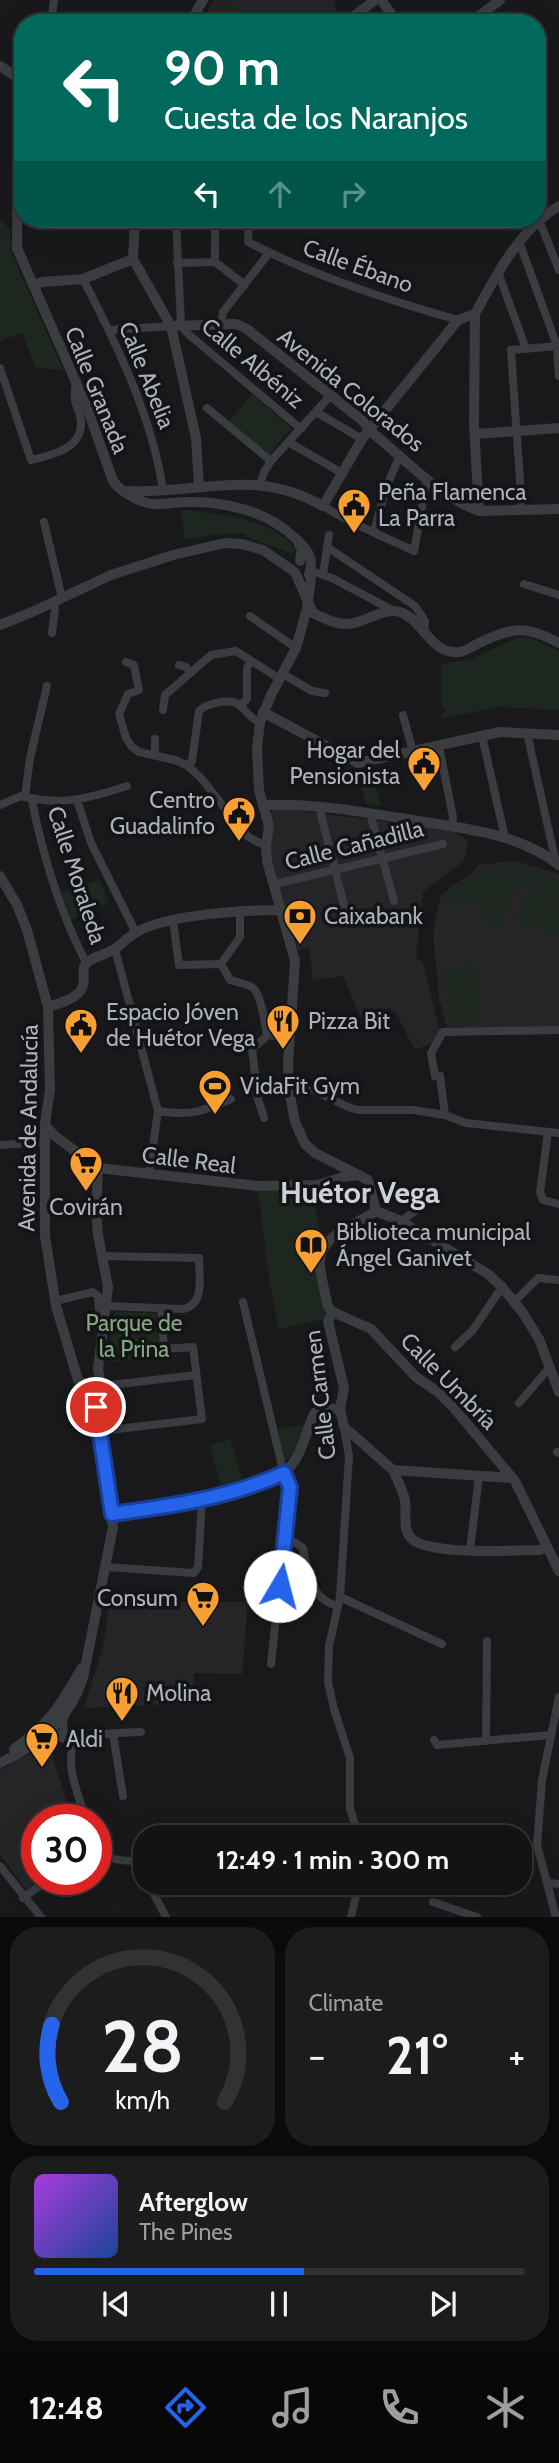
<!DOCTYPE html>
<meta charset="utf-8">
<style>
:root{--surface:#131314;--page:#1c1c1d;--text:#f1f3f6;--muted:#9d9ea0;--line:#323234;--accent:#2563eb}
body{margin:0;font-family:Cabin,sans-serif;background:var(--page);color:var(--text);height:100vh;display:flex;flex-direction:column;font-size:26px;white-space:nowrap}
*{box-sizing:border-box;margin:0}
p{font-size:23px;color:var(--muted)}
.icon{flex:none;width:38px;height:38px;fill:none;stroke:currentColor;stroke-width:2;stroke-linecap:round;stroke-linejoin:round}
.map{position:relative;height:1917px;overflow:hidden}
.side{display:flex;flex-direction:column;gap:10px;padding:10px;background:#0a0a0b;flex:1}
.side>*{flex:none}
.guide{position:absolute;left:14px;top:14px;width:532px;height:214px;border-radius:28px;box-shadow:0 7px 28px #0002,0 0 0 2px var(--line);background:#00695c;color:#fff;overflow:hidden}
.speed{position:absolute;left:21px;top:1804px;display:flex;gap:14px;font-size:35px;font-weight:700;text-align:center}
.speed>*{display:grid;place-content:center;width:91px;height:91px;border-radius:50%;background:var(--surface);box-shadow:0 7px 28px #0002,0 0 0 2px var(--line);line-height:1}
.speed .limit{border:10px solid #d22;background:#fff;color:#111}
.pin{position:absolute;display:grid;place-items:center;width:60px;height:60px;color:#fff;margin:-30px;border:4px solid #fff;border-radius:50%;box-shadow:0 2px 7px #0007}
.me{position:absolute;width:77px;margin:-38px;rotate:8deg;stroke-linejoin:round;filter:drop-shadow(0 0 5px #0008)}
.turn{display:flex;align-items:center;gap:24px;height:147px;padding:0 35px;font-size:32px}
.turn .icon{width:91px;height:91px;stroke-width:2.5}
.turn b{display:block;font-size:49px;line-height:60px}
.lanes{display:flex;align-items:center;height:66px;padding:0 35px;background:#0003;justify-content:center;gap:35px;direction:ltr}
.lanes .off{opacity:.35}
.big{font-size:52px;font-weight:700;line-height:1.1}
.side .card{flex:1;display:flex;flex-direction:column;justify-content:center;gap:10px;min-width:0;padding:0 24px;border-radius:28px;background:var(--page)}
.side .dial{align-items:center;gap:0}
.dial svg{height:182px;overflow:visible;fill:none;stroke:var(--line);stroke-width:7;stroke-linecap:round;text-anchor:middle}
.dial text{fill:var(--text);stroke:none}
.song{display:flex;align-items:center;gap:21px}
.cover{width:84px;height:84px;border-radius:10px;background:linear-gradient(135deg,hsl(280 70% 55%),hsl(220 70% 35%))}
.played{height:7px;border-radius:4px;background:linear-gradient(90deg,var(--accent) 55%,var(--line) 55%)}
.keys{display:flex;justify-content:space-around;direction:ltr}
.heat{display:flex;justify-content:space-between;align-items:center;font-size:38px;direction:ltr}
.side .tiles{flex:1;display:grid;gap:10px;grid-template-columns:1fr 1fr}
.card:last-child{grid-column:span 2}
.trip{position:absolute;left:133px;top:1825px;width:399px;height:70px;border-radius:28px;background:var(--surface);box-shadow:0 7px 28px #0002,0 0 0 2px var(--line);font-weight:700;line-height:70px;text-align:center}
.tab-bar{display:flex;height:112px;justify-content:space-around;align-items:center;background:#080808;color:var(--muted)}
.tab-bar .icon{width:49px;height:49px}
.tab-bar .active{color:var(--accent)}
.tab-bar b{font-size:32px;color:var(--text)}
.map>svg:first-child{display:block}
.built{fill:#252528}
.green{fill:#1e271f}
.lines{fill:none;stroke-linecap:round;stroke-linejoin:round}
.minor-tunnel{stroke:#36383b;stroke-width:8;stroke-dasharray:8 4;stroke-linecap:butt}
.minor{stroke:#3a3c40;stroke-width:8}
.tertiary{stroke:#3a3c40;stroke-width:10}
.route-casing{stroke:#184099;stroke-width:18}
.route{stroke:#2563eb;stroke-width:12}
.labels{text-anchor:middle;stroke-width:7;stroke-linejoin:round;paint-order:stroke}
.street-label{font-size:23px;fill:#abb2bb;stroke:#141416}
.poi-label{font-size:23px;fill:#abb2bb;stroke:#141416;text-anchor:start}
.park-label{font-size:23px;fill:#83a781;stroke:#141416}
.district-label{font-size:30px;font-weight:bold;fill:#ccd0d7;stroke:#141416}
</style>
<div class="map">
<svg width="559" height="1917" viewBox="0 0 559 1917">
<rect width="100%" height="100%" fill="#19191b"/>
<g class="built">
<polygon points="214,0 334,0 339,20 335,23 201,23"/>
<polygon points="275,808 423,826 456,832 468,841 464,861 423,892 416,957 423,963 440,1032 436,1041 415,1050 396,1013 390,1008 381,1011 365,1027 343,976 313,980 309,947 298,950 267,852 274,828 270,813"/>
<polygon points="516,861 559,874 559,1027 447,1028 439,998 433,935 438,905 442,895 454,884 472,874 477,865"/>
<polygon points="110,1597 177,1602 248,1602 242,1674 194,1673 195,1703 84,1708 103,1647"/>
<polygon points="51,1753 73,1820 37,1820 37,1880 41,1880 28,1889 25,1889 0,1854 0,1770 25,1755"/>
</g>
<g class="green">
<polygon points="220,0 230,0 268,23 206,23"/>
<polygon points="0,221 10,228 12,254 63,370 36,368 22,333 0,341"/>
<polygon points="252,394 291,428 269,455 229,421"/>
<path d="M181,510C210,512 283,521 295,551L290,553L247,537L245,533L212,535L185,539Z"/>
<path d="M518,637L531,638L559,651V710L498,707L440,719L446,709L440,704C443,691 440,678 442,664L471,659Z"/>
<polygon points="372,767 381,806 366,804 358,777 360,770"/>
<path d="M516,866L538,870L559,882V900L530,886L516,888L501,924L486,921L485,903L443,906C444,889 460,883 475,876L476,870Z"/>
<polygon points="99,880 109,902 71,920 61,893"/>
<polygon points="526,891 559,904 559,937 515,919"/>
<polygon points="473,964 483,1020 452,1025 442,970"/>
<polygon points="258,1191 312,1191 321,1240 319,1263 327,1318 279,1329 269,1279"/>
<polygon points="117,1312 156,1313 160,1357 111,1362 110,1317"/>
<path d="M304,1425C303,1439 297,1452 285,1461L278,1429Z"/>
<polygon points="230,1439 242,1479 221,1485 210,1445"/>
</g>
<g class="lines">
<polyline class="minor-tunnel" points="271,1036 283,1036"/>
<g class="minor">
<polyline points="52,15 82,23"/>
<polyline points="51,23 54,0"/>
<polyline points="176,219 181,325 187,333 301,429"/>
<path d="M249,219L248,242C314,276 387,300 458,320"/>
<polyline points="539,220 559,270"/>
<polyline points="520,244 557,346 559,376"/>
<polyline points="215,262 215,219"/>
<polyline points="177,263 215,262 245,285"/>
<polyline points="498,272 526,349"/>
<path d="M83,279C117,345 152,416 163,490"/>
<polyline points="221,325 223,312 269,253"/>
<polyline points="110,330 171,326"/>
<path d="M0,368L31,460C52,455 82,449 81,422C81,415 76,407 75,400C74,394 75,388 76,383"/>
<polyline points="207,408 271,461"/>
<polyline points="316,412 362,439"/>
<polyline points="288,442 342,473"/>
<polyline points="260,485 264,472 271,461 331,395"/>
<polyline points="323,506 349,521 414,551 427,478"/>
<polyline points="522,510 511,350 559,346"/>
<polyline points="44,522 62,598"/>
<polyline points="374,532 386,488 400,455"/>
<polyline points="327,547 415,606 425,621 424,633"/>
<polyline points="311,571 332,578 394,611"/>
<polyline points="323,574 329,535"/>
<polyline points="524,584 559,595"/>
<polyline points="250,616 296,648"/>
<polyline points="52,633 55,608 52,603"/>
<polyline points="126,662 134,665 139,690 128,694 119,714 126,738 131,746 139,752 175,760 188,766 200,777 248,837 266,846"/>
<polyline points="179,665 186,667 191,673"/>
<polyline points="283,674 312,691 325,693"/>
<polyline points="240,706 247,699 247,668 250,662"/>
<polyline points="163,710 165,695 211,655 236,651 280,679"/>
<polyline points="403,715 413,752"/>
<polyline points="527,733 556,863"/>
<polyline points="482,736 505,838"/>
<polyline points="155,739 155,755"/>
<polyline points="439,746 453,817 452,827"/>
<path d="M188,766L192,761L199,711C206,704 228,698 238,704C247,710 247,717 260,722"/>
<polyline points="25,797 30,758 47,686"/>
<polyline points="77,800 91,843 136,933"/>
<path d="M32,801C42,852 61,916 86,962"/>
<path d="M0,805L21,796C62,806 87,799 127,786"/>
<polyline points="319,807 348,921"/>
<polyline points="370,813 394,901"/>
<polyline points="275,884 443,844"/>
<path d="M240,910V937L221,964L230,980C237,982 246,984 252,987C262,994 265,1025 267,1036L252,1049L255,1073L253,1083L264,1118"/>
<polyline points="173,921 179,965 221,964"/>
<polyline points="115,949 158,1111 149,1174"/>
<polyline points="289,1090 309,1088 348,1107 358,1110 413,1110 445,1115 466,1123 559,1133"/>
<path d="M158,1111C192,1116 200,1112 231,1099"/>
<polyline points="445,1115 440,1076 435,1076 431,1053 443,1032 559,1030"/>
<polyline points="548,1132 540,1192 543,1200 559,1204"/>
<polyline points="0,1145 45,1142"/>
<polyline points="401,1221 418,1209"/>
<path d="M103,1256L199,1258C199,1277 205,1303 184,1309L106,1306"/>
<polyline points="55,1301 93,1292 98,1296 99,1312 103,1315"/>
<polyline points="243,1302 282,1466 290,1487 271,1664"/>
<polyline points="514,1302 538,1278 559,1280"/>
<polyline points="455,1347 473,1330 502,1287"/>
<polyline points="102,1386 196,1375"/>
<polyline points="519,1403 549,1368"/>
<polyline points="344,1427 349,1456 340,1597 329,1646 328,1682 334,1709 350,1758 350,1808 359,1838"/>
<polyline points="101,1431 202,1419 193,1347 164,1349 161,1308"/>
<polyline points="557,1452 559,1453"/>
<path d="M286,1541L294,1542L303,1548C307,1572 311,1600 338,1606"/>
<polyline points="470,1550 479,1476"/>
<polyline points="106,1567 194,1573 198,1567 202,1501"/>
<polyline points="340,1597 442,1644"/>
<polyline points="53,1728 54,1732 73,1745"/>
<polyline points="113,1734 123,1796"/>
<polyline points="64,1737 63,1721 66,1713"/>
<polyline points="434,1740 437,1745 551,1735"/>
<polyline points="486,1741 487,1641"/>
<polyline points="38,1742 64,1737"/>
<path d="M73,1745C66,1769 79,1796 86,1820"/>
<path d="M73,1745C94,1732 117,1733 141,1732"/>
<path d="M96,1850C107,1861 130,1862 145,1860"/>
<polyline points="137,1861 145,1877"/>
<polyline points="0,1866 41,1917"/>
<polyline points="148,1883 166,1917"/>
<polyline points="548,1883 559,1884"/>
<polyline points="23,1898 48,1880"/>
<polyline points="433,1902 477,1917"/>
<polyline points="351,1917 359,1883"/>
<polyline points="556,1917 537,1845 542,1780 559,1697"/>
</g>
<g class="tertiary">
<polyline points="381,0 398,23"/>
<polyline points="190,23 203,0"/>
<polyline points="345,23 375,0"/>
<polyline points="470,23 500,0"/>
<polyline points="0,66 23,81"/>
<path d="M23,116L18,144L17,248L86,405L113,481C121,492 140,503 154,504C164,505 176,502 186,502C225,501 267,511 295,538C307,549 315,558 309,574"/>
<polyline points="135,219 133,259 171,326 196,438 199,487"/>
<polyline points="35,285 42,282 83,279 133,259"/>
<polyline points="475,314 474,426 479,511"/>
<path d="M171,326L236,324L247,329L363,421L369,430C403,457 438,496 479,511L559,509"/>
<polyline points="475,434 559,428"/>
<path d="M127,491C199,495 253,466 323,506L362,439L458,320L475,314C496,275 520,229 559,206"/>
<polyline points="298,542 302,550 300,561"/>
<polyline points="309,574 311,579 307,608 296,648 271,695 260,722 257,749 259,790 269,826 266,846 267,861 295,961 288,1064 289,1090 295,1122 305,1144 315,1153 368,1180 376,1211"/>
<path d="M0,625L32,612L111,575L173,555L225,543L242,544L263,550L295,572L313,613C324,618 336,625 348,624C365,623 383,607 400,612C424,620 430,655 460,652C466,651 473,646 479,643C513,627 525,625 559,643"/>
<polyline points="263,712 358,763 500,732 559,735"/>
<path d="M263,805C313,803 363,812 412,820C461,828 519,833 559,865"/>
<polyline points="0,876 17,905 27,930 48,1007 50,1090 45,1124 45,1236 56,1306 78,1380 83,1383 82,1388 86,1396 94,1398"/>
<path d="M48,1007C59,1003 74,1000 81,990C88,980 78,968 89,961C96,956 106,954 113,950C121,945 127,938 135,933C167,914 245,910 282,910"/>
<polyline points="45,1125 55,1136 98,1168 259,1186 318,1185 343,1177 358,1175"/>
<polyline points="376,1211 401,1221 470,1263 488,1274 502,1287 523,1313 539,1339 559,1392"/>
<polyline points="333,1312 371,1329 416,1377 438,1392 453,1407 515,1481 559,1571"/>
<polyline points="333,1312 328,1321 344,1388 340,1409 344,1427 393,1470 512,1478"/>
<path d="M333,1312L328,1307C325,1293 321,1278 320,1264C319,1234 356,1225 376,1211"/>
<polyline points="94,1398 102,1391 98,1369 108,1287 98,1235 96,1212 98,1168"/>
<path d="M393,1470C397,1480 403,1490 405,1500C407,1511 402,1529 411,1538C428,1556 514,1550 540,1550L546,1547"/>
<path d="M112,1514C160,1508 208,1502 253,1485C263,1482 275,1479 283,1473C305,1459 309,1413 318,1410C324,1408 334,1409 340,1409"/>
<path d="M14,1749C51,1723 60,1705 82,1668"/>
<path d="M0,1763C39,1745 70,1719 83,1678L113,1527L94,1398"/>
</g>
</g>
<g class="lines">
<defs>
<path id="route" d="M96,1407L112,1514C171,1506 229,1498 284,1473L290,1487L280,1586"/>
</defs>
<use href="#route" class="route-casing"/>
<use href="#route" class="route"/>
</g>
<defs>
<symbol id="civic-pin" viewBox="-11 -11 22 30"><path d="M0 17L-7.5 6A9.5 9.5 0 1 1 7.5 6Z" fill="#f89f34" stroke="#141416"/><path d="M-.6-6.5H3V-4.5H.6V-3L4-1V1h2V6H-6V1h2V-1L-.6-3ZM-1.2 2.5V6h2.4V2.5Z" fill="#111"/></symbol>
<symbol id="bank-pin" viewBox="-11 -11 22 30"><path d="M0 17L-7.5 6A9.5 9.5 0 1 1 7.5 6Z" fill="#f89f34" stroke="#141416"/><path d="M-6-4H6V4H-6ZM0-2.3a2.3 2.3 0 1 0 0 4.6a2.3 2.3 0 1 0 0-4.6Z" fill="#111"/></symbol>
<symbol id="restaurant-pin" viewBox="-11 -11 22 30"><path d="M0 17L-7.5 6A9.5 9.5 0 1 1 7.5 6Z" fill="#f89f34" stroke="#141416"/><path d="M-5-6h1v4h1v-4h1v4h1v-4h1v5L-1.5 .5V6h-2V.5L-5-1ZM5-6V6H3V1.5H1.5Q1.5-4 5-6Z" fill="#111"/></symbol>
<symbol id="stadium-pin" viewBox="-11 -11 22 30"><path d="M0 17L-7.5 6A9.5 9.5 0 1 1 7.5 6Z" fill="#f89f34" stroke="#141416"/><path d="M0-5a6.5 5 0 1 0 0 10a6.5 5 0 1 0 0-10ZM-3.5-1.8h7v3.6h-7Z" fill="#111"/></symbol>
<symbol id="supermarket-pin" viewBox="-11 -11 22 30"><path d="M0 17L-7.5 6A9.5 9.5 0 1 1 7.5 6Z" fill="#f89f34" stroke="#141416"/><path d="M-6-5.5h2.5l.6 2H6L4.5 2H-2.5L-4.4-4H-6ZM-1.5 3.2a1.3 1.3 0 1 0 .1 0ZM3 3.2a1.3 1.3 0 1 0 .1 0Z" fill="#111"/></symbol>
<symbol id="library-pin" viewBox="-11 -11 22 30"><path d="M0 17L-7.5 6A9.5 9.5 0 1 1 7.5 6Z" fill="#f89f34" stroke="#141416"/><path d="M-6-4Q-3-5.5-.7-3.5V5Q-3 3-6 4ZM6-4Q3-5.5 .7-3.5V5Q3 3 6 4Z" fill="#111"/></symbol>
</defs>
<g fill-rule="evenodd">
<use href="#civic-pin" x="335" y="486" width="38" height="52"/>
<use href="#civic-pin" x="405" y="744" width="38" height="52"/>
<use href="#civic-pin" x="220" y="794" width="38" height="52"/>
<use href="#bank-pin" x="281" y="897" width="38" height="52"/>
<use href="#restaurant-pin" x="264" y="1002" width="38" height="52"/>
<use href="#civic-pin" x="62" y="1006" width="38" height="52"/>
<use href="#stadium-pin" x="196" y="1067" width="38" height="52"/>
<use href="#supermarket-pin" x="67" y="1144" width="38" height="52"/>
<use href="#library-pin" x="292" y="1226" width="38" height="52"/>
<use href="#supermarket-pin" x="184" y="1579" width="38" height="52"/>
<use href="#restaurant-pin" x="103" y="1674" width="38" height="52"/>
<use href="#supermarket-pin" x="23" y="1720" width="38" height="52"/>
</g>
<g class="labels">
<g class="street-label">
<text transform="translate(358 266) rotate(20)" y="8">Calle Ébano</text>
<text transform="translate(253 363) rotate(40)" y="8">Calle Albéniz</text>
<text transform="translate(147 375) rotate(68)" y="8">Calle Abelia</text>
<text transform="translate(97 390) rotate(68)" y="8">Calle Granada</text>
<text transform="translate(351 390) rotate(39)" y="8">Avenida Colorados</text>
<text transform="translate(354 845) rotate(-14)" y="8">Calle Cañadilla</text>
<text transform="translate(77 875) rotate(72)" y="8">Calle Moraleda</text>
<text transform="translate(28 1128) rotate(-89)" y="8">Avenida de Andalucía</text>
<text transform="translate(189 1160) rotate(7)" y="8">Calle Real</text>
<text transform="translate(449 1381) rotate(45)" y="8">Calle Umbría</text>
<text transform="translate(320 1395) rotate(-97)" y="8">Calle Carmen</text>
</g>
<g class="poi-label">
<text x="378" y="500">Peña Flamenca<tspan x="378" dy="26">La Parra</tspan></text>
<text x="400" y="758" text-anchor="end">Hogar del<tspan x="400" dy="26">Pensionista</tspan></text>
<text x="215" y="808" text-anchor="end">Centro<tspan x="215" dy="26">Guadalinfo</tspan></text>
<text x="324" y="924">Caixabank</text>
<text x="106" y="1020">Espacio Jóven<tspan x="106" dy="26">de Huétor Vega</tspan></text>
<text x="308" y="1029">Pizza Bit</text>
<text x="240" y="1094">VidaFit Gym</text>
<text x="86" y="1215" text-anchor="middle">Covirán</text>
<text x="336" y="1240">Biblioteca municipal<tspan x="336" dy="26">Ángel Ganivet</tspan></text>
<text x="178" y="1606" text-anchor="end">Consum</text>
<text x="146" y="1701">Molina</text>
<text x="66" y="1747">Aldi</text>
</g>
<g class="park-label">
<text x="134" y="1331">Parque de<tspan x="134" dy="26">la Prina</tspan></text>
</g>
<g class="district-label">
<text x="360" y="1203">Huétor Vega</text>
</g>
</g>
</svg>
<div class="speed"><div class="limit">30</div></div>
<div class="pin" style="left:96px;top:1407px;background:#d93025"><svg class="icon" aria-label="arrive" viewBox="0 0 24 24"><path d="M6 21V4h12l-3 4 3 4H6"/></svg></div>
<svg class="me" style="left:280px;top:1586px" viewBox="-20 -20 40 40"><circle r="19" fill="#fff"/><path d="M0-13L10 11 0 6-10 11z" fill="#2563eb"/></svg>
<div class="trip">12:49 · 1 min · 300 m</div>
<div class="guide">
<div class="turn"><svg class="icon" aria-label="left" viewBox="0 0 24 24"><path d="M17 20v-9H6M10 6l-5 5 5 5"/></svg><div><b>90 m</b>Cuesta de los Naranjos</div></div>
<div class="lanes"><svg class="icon" aria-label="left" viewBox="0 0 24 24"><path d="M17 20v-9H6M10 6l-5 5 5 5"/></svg><svg class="icon off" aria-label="ahead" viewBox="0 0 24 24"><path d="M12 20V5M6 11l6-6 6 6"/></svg><svg class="icon off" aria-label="right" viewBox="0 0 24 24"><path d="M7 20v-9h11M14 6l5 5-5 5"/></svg></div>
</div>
</div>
<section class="side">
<div class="tiles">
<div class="card dial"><svg viewBox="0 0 100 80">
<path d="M14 69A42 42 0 1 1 86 69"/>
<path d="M14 69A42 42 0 0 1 10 35" stroke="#2563eb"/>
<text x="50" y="56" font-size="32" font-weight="700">28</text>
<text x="50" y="72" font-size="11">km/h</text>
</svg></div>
<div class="card"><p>Climate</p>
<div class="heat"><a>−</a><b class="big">21°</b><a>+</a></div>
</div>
<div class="card">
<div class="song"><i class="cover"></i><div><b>Afterglow</b><p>The Pines</p></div></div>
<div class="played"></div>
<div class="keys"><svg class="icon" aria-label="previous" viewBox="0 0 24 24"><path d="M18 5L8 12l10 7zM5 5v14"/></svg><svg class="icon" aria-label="pause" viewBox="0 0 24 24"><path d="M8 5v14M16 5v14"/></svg><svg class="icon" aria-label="next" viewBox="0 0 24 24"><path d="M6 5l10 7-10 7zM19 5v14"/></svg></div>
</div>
</div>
</section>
<nav class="tab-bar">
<b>12:48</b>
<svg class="icon active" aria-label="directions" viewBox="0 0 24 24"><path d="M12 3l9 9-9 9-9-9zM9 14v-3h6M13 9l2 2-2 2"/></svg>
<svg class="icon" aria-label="music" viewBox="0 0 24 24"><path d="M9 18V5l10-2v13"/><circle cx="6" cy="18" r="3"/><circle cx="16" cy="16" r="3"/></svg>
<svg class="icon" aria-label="phone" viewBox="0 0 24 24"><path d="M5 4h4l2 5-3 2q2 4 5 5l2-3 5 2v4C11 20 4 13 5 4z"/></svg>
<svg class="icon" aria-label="climate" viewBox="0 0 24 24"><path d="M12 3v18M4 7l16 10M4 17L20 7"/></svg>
</nav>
